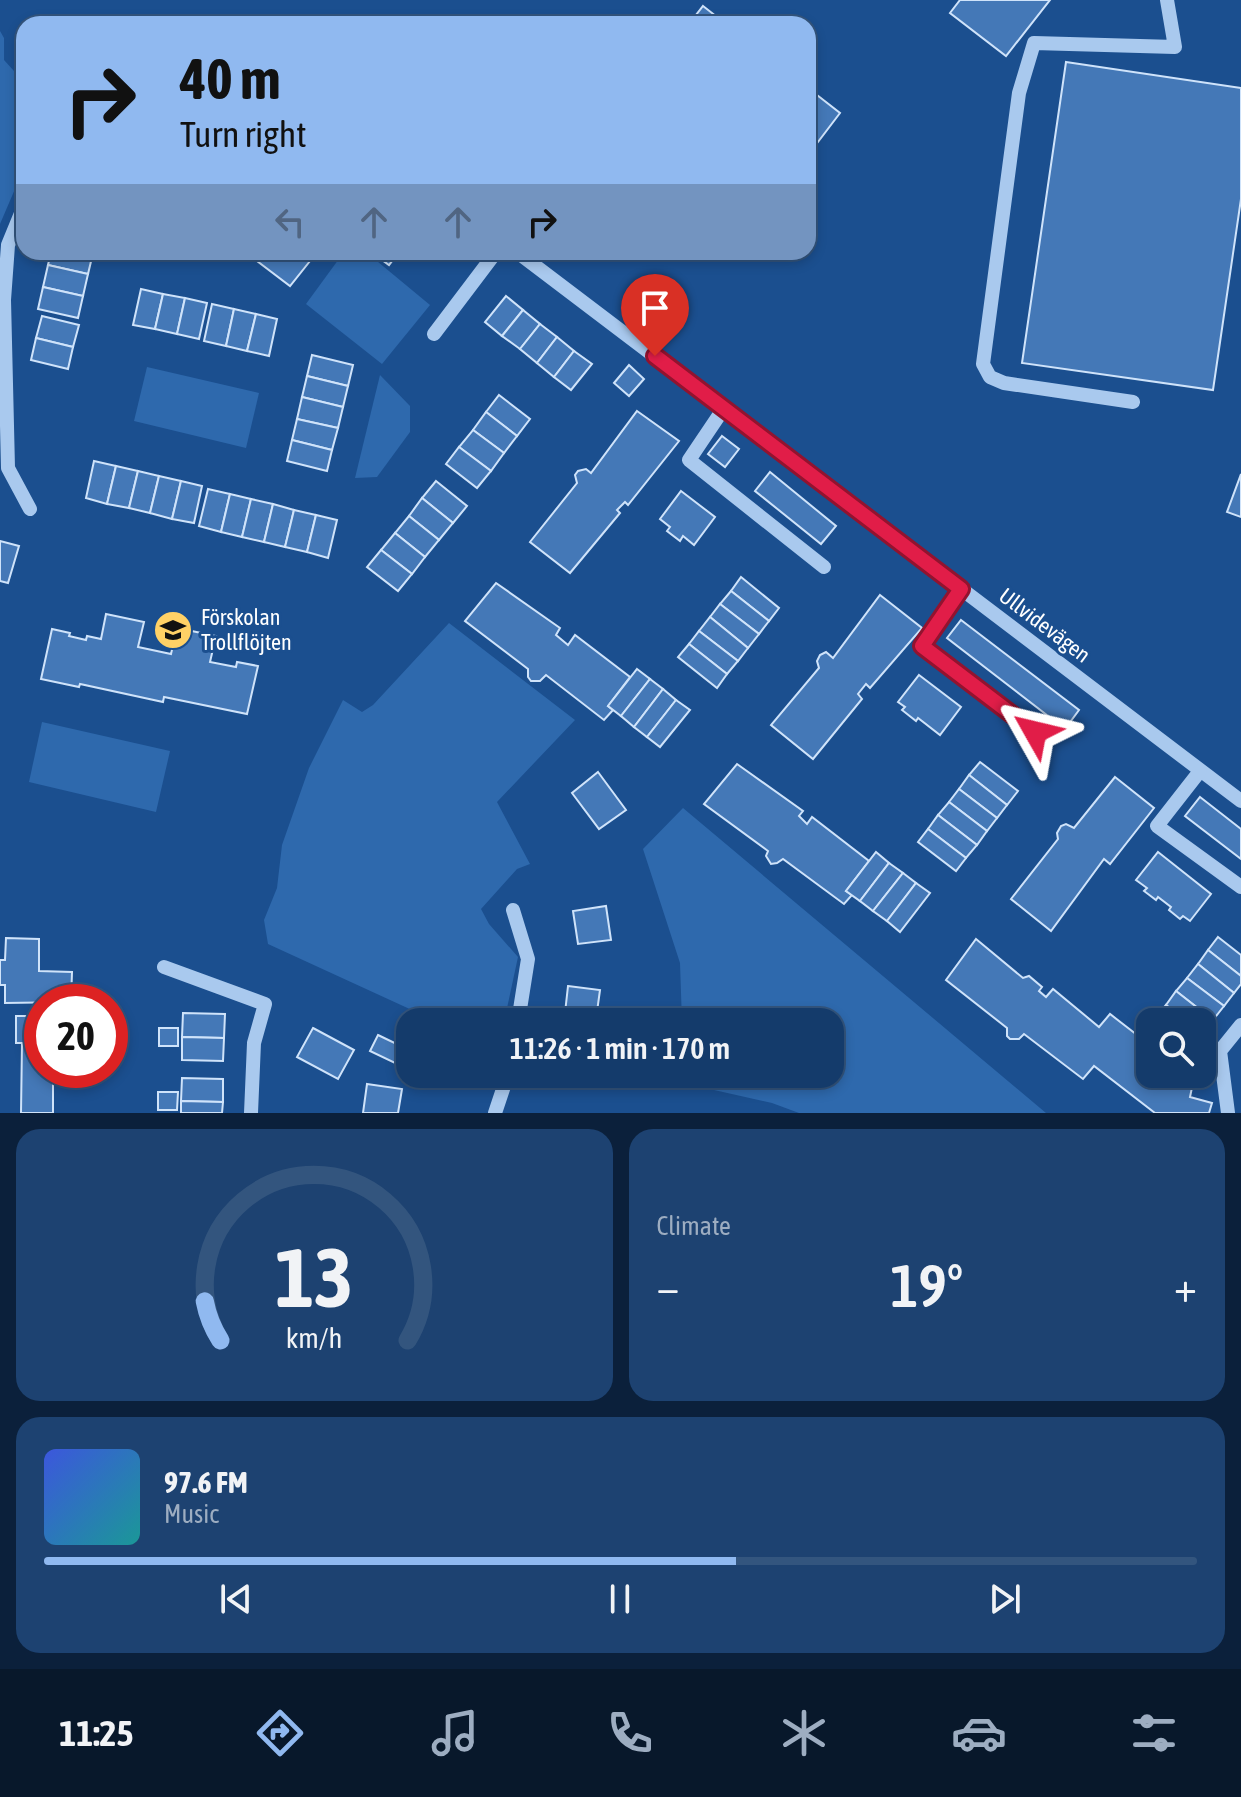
<!DOCTYPE html>
<meta charset="utf-8">
<style>
:root{--surface:#143b6b;--page:#1d4271;--text:#f1f3f6;--muted:#9dadc1;--line:#33557e;--accent:#90b9f0}
body{margin:0;font-family:"Asap Condensed",sans-serif;background:var(--page);color:var(--text);height:100vh;display:flex;flex-direction:column;font-size:30px;white-space:nowrap}
*{box-sizing:border-box;margin:0}
p{font-size:26px;color:var(--muted)}
.icon{flex:none;width:44px;height:44px;fill:none;stroke:currentColor;stroke-width:2;stroke-linecap:round;stroke-linejoin:round}
.map{position:relative;height:1113px;overflow:hidden}
.side{display:flex;flex-direction:column;gap:16px;padding:16px;background:#0b203b;flex:1}
.side>*{flex:none}
.top-card{position:absolute;left:16px;top:16px;width:800px;height:244px;border-radius:24px;box-shadow:0 4px 12px #0003,0 0 0 2px var(--line);background:#90b9f0;color:#111;overflow:hidden}
.tools{position:absolute;left:1136px;top:1008px;display:grid;gap:16px}
.tools a{display:grid;place-items:center;width:80px;height:80px;border-radius:16px;background:var(--surface);box-shadow:0 4px 12px #0003,0 0 0 2px var(--line);font-size:40px}
.speed{position:absolute;left:24px;top:984px;display:flex;gap:16px;font-size:40px;font-weight:700;text-align:center}
.speed>*{display:grid;place-content:center;width:104px;height:104px;border-radius:50%;background:var(--surface);box-shadow:0 4px 12px #0003,0 0 0 2px var(--line);line-height:1}
.speed .limit{border:12px solid #d22;background:#fff;color:#111}
.pin{position:absolute;display:grid;place-items:center;width:68px;height:68px;color:#fff;margin:-82px -34px;border-radius:50% 50% 50% 0;rotate:-45deg;box-shadow:0 0 8px #0007}
.pin .icon{rotate:45deg}
.me{position:absolute;width:88px;margin:-44px;rotate:307deg;stroke-linejoin:round;filter:drop-shadow(0 0 6px #0008)}
.turn{display:flex;align-items:center;gap:28px;height:168px;padding:0 32px;font-size:36px}
.turn .icon{width:104px;height:104px;stroke-width:2.5}
.turn b{display:block;font-size:56px;line-height:68px}
.lanes{display:flex;align-items:center;height:76px;padding:0 32px;background:#0003;justify-content:center;gap:40px;direction:ltr}
.lanes .off{opacity:.35}
.big{font-size:60px;font-weight:600;line-height:1.1}
.side .tile{flex:1;display:flex;flex-direction:column;justify-content:center;gap:12px;min-width:0;padding:0 28px;border-radius:24px;background:var(--page)}
.side .dial{align-items:center;gap:0}
.dial svg{height:208px;overflow:visible;fill:none;stroke:var(--line);stroke-width:7;stroke-linecap:round;text-anchor:middle}
.dial text{fill:var(--text);stroke:none}
.song{display:flex;align-items:center;gap:24px}
.cover{width:96px;height:96px;border-radius:12px;background:linear-gradient(135deg,hsl(230 70% 55%),hsl(180 70% 35%))}
.played{height:8px;border-radius:4px;background:linear-gradient(90deg,var(--accent) 60%,var(--line) 60%)}
.keys{display:flex;justify-content:space-around;direction:ltr}
.heat{display:flex;justify-content:space-between;align-items:center;font-size:44px;direction:ltr}
.side .tiles{flex:1;display:grid;gap:16px;grid-template-columns:1fr 1fr}
.tile:last-child{grid-column:span 2}
.trip{position:absolute;left:396px;top:1008px;width:448px;height:80px;border-radius:24px;background:var(--surface);box-shadow:0 4px 12px #0003,0 0 0 2px var(--line);font-weight:600;line-height:80px;text-align:center}
.tabs{display:flex;height:128px;justify-content:space-around;align-items:center;background:#08182b;color:var(--muted)}
.tabs .icon{width:56px;height:56px}
.tabs .active{color:var(--accent)}
.tabs b{font-size:36px;color:var(--text)}
.map>svg:first-child{display:block}
.green{fill:#2e69ad}
.building{fill:#4478b7;stroke:#cfe3fa;stroke-width:2}
.lines{fill:none;stroke-linecap:round;stroke-linejoin:round}
.minor{stroke:#a9c9ee;stroke-width:14}
.route-casing{stroke:#92132f;stroke-width:20}
.route{stroke:#e11d48;stroke-width:14}
.labels{text-anchor:middle;stroke-width:6;stroke-linejoin:round;paint-order:stroke}
.poi-label{font-size:22px;fill:#fff;stroke:#1b4f8f;text-anchor:start}
.street-label{font-size:22px;fill:#fff;stroke:#1b4f8f}
</style>
<div class="map">
<svg width="1241" height="1113" viewBox="0 0 1241 1113">
<rect width="100%" height="100%" fill="#1b4f8f"/>
<g class="green">
<polygon points="0,31 4,38 4,60 14,71 24,69 24,168 0,224"/>
<polygon points="344,252 366,252 430,305 382,364 306,304"/>
<polygon points="147,367 259,393 246,448 134,421"/>
<polygon points="380,375 410,406 410,432 377,477 355,478"/>
<polygon points="449,623 575,720 497,802 530,864 517,869 481,909 489,924 518,957 504,1022 438,1022 268,944 264,920 277,888 282,845 309,768 343,700 362,712 373,705"/>
<polygon points="42,722 170,751 156,812 29,782"/>
<polygon points="683,808 1046,1113 799,1113 772,1103 683,1083 683,1074 830,1074 830,1022 682,1022 680,963 643,849"/>
</g>
<g class="building">
<polygon points="960,0 1050,0 1006,56 950,13"/>
<polygon points="703,6 726,24 689,24"/>
<polygon points="1066,62 1241,88 1241,199 1213,390 1022,363"/>
<polygon points="808,88 840,113 808,155"/>
<polygon points="51,252 93,253 88,274 48,265"/>
<polygon points="245,252 298,252 310,261 290,286"/>
<polygon points="371,252 399,252 389,265"/>
<polygon points="48,265 88,274 83,296 43,287"/>
<polygon points="43,287 83,296 78,318 38,309"/>
<polygon points="141,289 163,294 155,329 133,325"/>
<polygon points="163,294 185,298 177,334 155,329"/>
<polygon points="506,296 523,310 502,336 485,322"/>
<polygon points="185,298 207,303 199,339 177,334"/>
<polygon points="212,304 234,309 226,346 204,341"/>
<polygon points="234,309 256,314 247,351 226,346"/>
<polygon points="523,310 540,324 520,349 502,336"/>
<polygon points="256,314 277,319 269,356 247,351"/>
<polygon points="42,316 79,325 73,347 36,338"/>
<polygon points="540,324 557,337 537,363 520,349"/>
<polygon points="557,337 574,351 554,377 537,363"/>
<polygon points="36,338 73,347 68,369 31,360"/>
<polygon points="574,351 592,364 571,390 554,377"/>
<polygon points="312,355 353,365 348,386 307,376"/>
<polygon points="629,365 644,379 629,396 614,383"/>
<polygon points="307,376 348,386 343,407 302,397"/>
<polygon points="499,395 530,419 517,436 486,412"/>
<polygon points="302,397 343,407 338,428 297,419"/>
<polygon points="637,411 679,441 628,505 625,502 617,510 620,513 570,573 530,542 577,483 575,475 578,471 586,469 591,473"/>
<polygon points="486,412 517,436 504,453 473,430"/>
<polygon points="297,419 338,428 332,450 292,440"/>
<polygon points="473,430 504,453 491,471 459,447"/>
<polygon points="722,436 739,449 725,467 708,454"/>
<polygon points="292,440 332,450 327,471 287,461"/>
<polygon points="459,447 491,471 477,488 446,464"/>
<polygon points="94,461 116,466 107,504 86,498"/>
<polygon points="116,466 138,471 129,508 107,504"/>
<polygon points="138,471 159,476 150,513 129,508"/>
<polygon points="770,472 836,526 821,544 755,491"/>
<polygon points="1241,474 1241,517 1227,512"/>
<polygon points="159,476 181,481 172,519 150,513"/>
<polygon points="181,481 202,486 194,523 172,519"/>
<polygon points="436,481 467,506 453,523 422,498"/>
<polygon points="208,489 230,494 221,532 199,526"/>
<polygon points="681,491 715,517 694,545 683,536 680,541 667,531 670,527 660,519"/>
<polygon points="230,494 251,499 242,537 221,532"/>
<polygon points="422,498 453,523 439,540 409,516"/>
<polygon points="251,499 273,504 264,542 242,537"/>
<polygon points="273,504 294,510 285,547 264,542"/>
<polygon points="294,510 316,515 307,552 285,547"/>
<polygon points="316,515 337,520 328,558 307,552"/>
<polygon points="409,516 439,540 425,557 395,533"/>
<polygon points="395,533 425,557 412,574 381,550"/>
<polygon points="0,541 19,546 8,583 0,581"/>
<polygon points="381,550 412,574 398,591 367,567"/>
<polygon points="741,577 779,608 769,621 731,591"/>
<polygon points="496,583 560,628 556,635 568,645 575,635 630,677 608,706 613,710 604,720 546,675 540,681 531,681 528,677 528,669 465,621"/>
<polygon points="731,591 769,621 759,634 720,604"/>
<polygon points="880,595 922,628 870,688 866,684 858,694 862,699 813,759 771,725 819,668 817,661 820,655 826,652 833,658"/>
<polygon points="720,604 759,634 748,648 710,617"/>
<polygon points="106,614 144,622 138,647 171,654 177,628 216,636 210,662 236,667 237,662 258,666 247,714 164,697 163,702 80,684 79,687 41,679 52,629 70,633 69,636 86,640 87,636 101,639"/>
<polygon points="710,617 748,648 738,661 699,631"/>
<polygon points="961,620 1079,710 1065,729 947,638"/>
<polygon points="699,631 738,661 727,674 689,644"/>
<polygon points="689,644 727,674 717,688 678,657"/>
<polygon points="637,669 650,679 621,716 608,706"/>
<polygon points="919,675 961,707 940,735 918,718 916,721 902,710 905,707 898,702"/>
<polygon points="650,679 663,689 634,727 621,716"/>
<polygon points="663,689 676,700 647,737 634,727"/>
<polygon points="676,700 690,710 660,747 647,737"/>
<polygon points="980,762 1018,791 1007,805 969,775"/>
<polygon points="737,764 803,811 799,816 807,824 812,817 869,861 846,891 852,895 844,904 783,859 777,863 771,864 766,856 768,851 704,804"/>
<polygon points="598,772 626,810 599,829 572,793"/>
<polygon points="969,775 1007,805 997,818 959,789"/>
<polygon points="1115,777 1154,808 1110,864 1104,859 1051,931 1011,899 1058,839 1057,833 1061,826 1066,824 1074,828"/>
<polygon points="959,789 997,818 987,831 949,802"/>
<polygon points="1200,797 1241,829 1241,859 1185,816"/>
<polygon points="949,802 987,831 977,845 938,815"/>
<polygon points="938,815 977,845 966,858 928,829"/>
<polygon points="928,829 966,858 956,871 918,842"/>
<polygon points="876,852 889,863 860,901 846,891"/>
<polygon points="1158,852 1211,894 1190,921 1183,916 1180,919 1169,910 1171,907 1158,897 1156,900 1144,891 1147,888 1136,880"/>
<polygon points="889,863 903,873 873,911 860,901"/>
<polygon points="903,873 916,883 887,921 873,911"/>
<polygon points="916,883 930,893 900,932 887,921"/>
<polygon points="606,906 611,940 578,944 573,911"/>
<polygon points="1218,937 1241,955 1241,976 1208,950"/>
<polygon points="6,938 39,939 39,971 72,972 71,1002 5,1003 5,985 0,985 0,960 5,960"/>
<polygon points="976,939 1023,978 1029,976 1042,987 1039,991 1046,997 1053,989 1099,1027 1110,1014 1150,1045 1150,1074 1189,1074 1194,1078 1190,1097 1212,1103 1209,1113 1155,1113 1094,1066 1083,1079 1024,1034 1019,1039 1010,1039 1007,1036 1007,1028 946,980"/>
<polygon points="1208,950 1241,976 1241,984 1234,993 1198,964"/>
<polygon points="1198,964 1234,993 1224,1006 1187,978"/>
<polygon points="1187,978 1224,1006 1213,1020 1176,991"/>
<polygon points="568,986 600,990 596,1019 619,1022 564,1022"/>
<polygon points="1176,991 1213,1020 1203,1033 1202,1022 1188,1022 1166,1005"/>
<polygon points="1166,1005 1188,1022 1160,1022 1155,1018"/>
<polygon points="183,1013 225,1014 224,1038 182,1037"/>
<polygon points="16,1016 42,1016 42,1070 53,1070 53,1113 21,1113 22,1043 16,1043"/>
<rect x="159" y="1028" width="19" height="18"/>
<polygon points="313,1028 354,1050 338,1079 297,1057"/>
<polygon points="378,1035 403,1047 395,1063 370,1051"/>
<polygon points="182,1037 224,1038 223,1061 182,1060"/>
<polygon points="182,1078 223,1079 223,1102 181,1101"/>
<polygon points="367,1084 402,1089 398,1113 363,1113"/>
<polygon points="158,1092 178,1092 177,1110 158,1110"/>
<polygon points="181,1101 223,1102 222,1113 181,1113"/>
</g>
<g class="lines">
<g class="minor">
<polyline points="24,206 8,245 4,300 8,468 30,509"/>
<polyline points="517,252 1241,801"/>
<polyline points="434,334 496,252"/>
<polyline points="1133,402 1004,383 990,377 983,364 1019,93 1034,43 1175,47 1167,0"/>
<polyline points="724,408 689,460 824,567"/>
<polyline points="961,589 922,646 1035,732"/>
<polyline points="1200,771 1157,826 1241,887"/>
<polyline points="513,910 528,959 518,1022"/>
<polyline points="164,967 265,1004 254,1043 251,1113"/>
<polyline points="495,1113 508,1074"/>
<polyline points="1228,1113 1220,1051 1241,1025"/>
</g>
</g>
<g class="lines">
<defs>
<polyline id="route" points="655,356 961,589 922,646 1035,732"/>
</defs>
<use href="#route" class="route-casing"/>
<use href="#route" class="route"/>
</g>
<defs>
<symbol id="school-disc" viewBox="-11 -11 22 22"><circle r="9.5" fill="#ffd166" stroke="#1b4f8f"/><path d="M0-5L7-2L0 1L-7-2ZM-4 1L0 2.5L4 1V4Q0 6-4 4Z" fill="#111"/></symbol>
</defs>
<g fill-rule="evenodd">
<use href="#school-disc" x="151" y="608" width="44" height="44"/>
</g>
<g class="labels">
<g class="poi-label">
<text x="201" y="625">Förskolan<tspan x="201" dy="25">Trollflöjten</tspan></text>
</g>
<g class="street-label">
<text transform="translate(1045 625) rotate(37)" y="8">Ullvidevägen</text>
</g>
</g>
</svg>
<div class="tools">
<a><svg class="icon" aria-label="search" viewBox="0 0 24 24"><circle cx="10" cy="10" r="6"/><path d="M15 15l6 6"/></svg></a>
</div>
<div class="speed"><div class="limit">20</div></div>
<div class="pin" style="left:655px;top:356px;background:#d93025"><svg class="icon" aria-label="arrive" viewBox="0 0 24 24"><path d="M6 21V4h12l-3 4 3 4H6"/></svg></div>
<svg class="me" style="left:1035px;top:732px" viewBox="-20 -20 40 40"><path d="M0-17L14 15 0 8-14 15z" fill="#e11d48" stroke="#fff" stroke-width="4"/></svg>
<div class="trip">11:26 · 1 min · 170 m</div>
<div class="top-card">
<div class="turn"><svg class="icon" aria-label="right" viewBox="0 0 24 24"><path d="M7 20v-9h11M14 6l5 5-5 5"/></svg><div><b>40 m</b>Turn right</div></div>
<div class="lanes"><svg class="icon off" aria-label="left" viewBox="0 0 24 24"><path d="M17 20v-9H6M10 6l-5 5 5 5"/></svg><svg class="icon off" aria-label="ahead" viewBox="0 0 24 24"><path d="M12 20V5M6 11l6-6 6 6"/></svg><svg class="icon off" aria-label="ahead" viewBox="0 0 24 24"><path d="M12 20V5M6 11l6-6 6 6"/></svg><svg class="icon" aria-label="right" viewBox="0 0 24 24"><path d="M7 20v-9h11M14 6l5 5-5 5"/></svg></div>
</div>
</div>
<section class="side">
<div class="tiles">
<div class="tile dial"><svg viewBox="0 0 100 80">
<path d="M14 69A42 42 0 1 1 86 69"/>
<path d="M14 69A42 42 0 0 1 8 54" stroke="#90b9f0"/>
<text x="50" y="56" font-size="32" font-weight="700">13</text>
<text x="50" y="72" font-size="11">km/h</text>
</svg></div>
<div class="tile"><p>Climate</p>
<div class="heat"><a>−</a><b class="big">19°</b><a>+</a></div>
</div>
<div class="tile">
<div class="song"><i class="cover"></i><div><b>97.6 FM</b><p>Music</p></div></div>
<div class="played"></div>
<div class="keys"><svg class="icon" aria-label="previous" viewBox="0 0 24 24"><path d="M18 5L8 12l10 7zM5 5v14"/></svg><svg class="icon" aria-label="pause" viewBox="0 0 24 24"><path d="M8 5v14M16 5v14"/></svg><svg class="icon" aria-label="next" viewBox="0 0 24 24"><path d="M6 5l10 7-10 7zM19 5v14"/></svg></div>
</div>
</div>
</section>
<nav class="tabs">
<b>11:25</b>
<svg class="icon active" aria-label="directions" viewBox="0 0 24 24"><path d="M12 3l9 9-9 9-9-9zM9 14v-3h6M13 9l2 2-2 2"/></svg>
<svg class="icon" aria-label="music" viewBox="0 0 24 24"><path d="M9 18V5l10-2v13"/><circle cx="6" cy="18" r="3"/><circle cx="16" cy="16" r="3"/></svg>
<svg class="icon" aria-label="phone" viewBox="0 0 24 24"><path d="M5 4h4l2 5-3 2q2 4 5 5l2-3 5 2v4C11 20 4 13 5 4z"/></svg>
<svg class="icon" aria-label="climate" viewBox="0 0 24 24"><path d="M12 3v18M4 7l16 10M4 17L20 7"/></svg>
<svg class="icon" aria-label="car" viewBox="0 0 24 24"><path d="M5 17H2v-5l4-1 3-4h7l3 4 3 1v5h-3M9 17h6M6 11h13"/><circle cx="7" cy="17" r="2"/><circle cx="17" cy="17" r="2"/></svg>
<svg class="icon" aria-label="filters" viewBox="0 0 24 24"><path d="M4 7h16M4 17h16"/><circle cx="9" cy="7" r="2"/><circle cx="15" cy="17" r="2"/></svg>
</nav>
